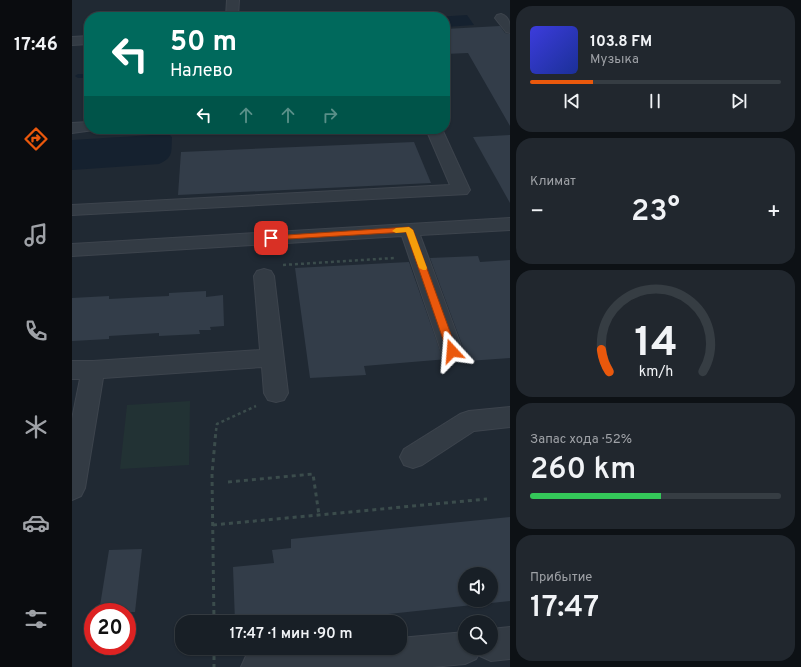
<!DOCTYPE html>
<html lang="ru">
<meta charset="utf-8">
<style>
:root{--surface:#181f26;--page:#21272e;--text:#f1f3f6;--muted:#9fa2a7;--line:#363d43;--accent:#ea580c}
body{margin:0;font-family:Overpass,sans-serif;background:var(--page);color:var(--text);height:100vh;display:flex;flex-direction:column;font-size:15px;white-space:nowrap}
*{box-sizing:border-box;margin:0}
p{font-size:13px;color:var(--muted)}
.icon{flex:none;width:22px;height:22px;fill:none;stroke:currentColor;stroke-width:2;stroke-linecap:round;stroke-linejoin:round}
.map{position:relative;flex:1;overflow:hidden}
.side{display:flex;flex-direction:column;gap:6px;padding:6px;background:#0d1115;width:291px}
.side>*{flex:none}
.hud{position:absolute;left:12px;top:12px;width:366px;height:122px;border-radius:16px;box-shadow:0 1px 3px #0004,0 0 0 1px var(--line);background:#00695c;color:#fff;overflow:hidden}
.buttons{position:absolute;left:386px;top:567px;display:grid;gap:8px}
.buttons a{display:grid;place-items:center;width:40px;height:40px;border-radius:50%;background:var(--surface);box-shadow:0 1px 3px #0004,0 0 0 1px var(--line);font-size:20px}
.speed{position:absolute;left:12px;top:603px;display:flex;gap:8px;font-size:20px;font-weight:700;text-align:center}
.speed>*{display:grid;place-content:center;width:52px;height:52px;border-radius:50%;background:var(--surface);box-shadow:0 1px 3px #0004,0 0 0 1px var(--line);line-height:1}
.speed .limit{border:6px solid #d22;background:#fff;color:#111}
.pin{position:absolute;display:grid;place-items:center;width:34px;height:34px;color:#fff;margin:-17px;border-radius:8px;box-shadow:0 2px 6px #0006}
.me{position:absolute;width:44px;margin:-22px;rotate:341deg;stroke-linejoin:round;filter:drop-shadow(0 0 3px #0008)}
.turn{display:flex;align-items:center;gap:14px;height:84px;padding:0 20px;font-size:18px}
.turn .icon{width:52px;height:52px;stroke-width:2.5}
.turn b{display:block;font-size:28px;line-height:34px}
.lanes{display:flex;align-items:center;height:38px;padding:0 20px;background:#0003;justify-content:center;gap:20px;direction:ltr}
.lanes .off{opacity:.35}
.big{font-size:30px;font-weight:600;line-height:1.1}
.side .card{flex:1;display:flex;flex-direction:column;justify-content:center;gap:6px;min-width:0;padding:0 14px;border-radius:16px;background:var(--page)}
.side .dial{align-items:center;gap:0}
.dial svg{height:104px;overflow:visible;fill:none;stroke:var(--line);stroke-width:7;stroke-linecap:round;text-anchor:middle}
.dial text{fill:var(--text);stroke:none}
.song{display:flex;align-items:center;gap:12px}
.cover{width:48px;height:48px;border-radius:6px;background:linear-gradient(135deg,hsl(240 70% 55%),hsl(230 70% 35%))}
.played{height:4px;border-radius:2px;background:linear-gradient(90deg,var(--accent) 25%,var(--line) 25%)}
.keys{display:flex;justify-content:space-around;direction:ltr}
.heat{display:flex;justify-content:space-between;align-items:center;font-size:22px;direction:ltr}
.charge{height:6px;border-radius:3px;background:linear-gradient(90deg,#34c759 52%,var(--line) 0)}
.trip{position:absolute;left:103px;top:615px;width:232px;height:40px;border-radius:16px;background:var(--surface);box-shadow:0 1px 3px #0004,0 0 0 1px var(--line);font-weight:600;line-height:40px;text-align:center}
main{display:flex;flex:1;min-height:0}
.dock{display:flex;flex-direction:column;width:72px;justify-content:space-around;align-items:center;background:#0a0c0f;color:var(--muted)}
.dock .icon{width:28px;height:28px}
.dock .current{color:var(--accent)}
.dock b{font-size:18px;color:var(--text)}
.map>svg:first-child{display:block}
.green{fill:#223234}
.water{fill:#15212f}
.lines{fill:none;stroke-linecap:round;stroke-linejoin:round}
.stream{fill:#15212f;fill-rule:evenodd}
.building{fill:#333d49;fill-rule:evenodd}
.minor-casing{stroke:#3d444d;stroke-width:2}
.path-far1{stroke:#3b4c4c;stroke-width:2.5;stroke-dasharray:3 3;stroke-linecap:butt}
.path{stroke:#3b4c4c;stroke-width:3;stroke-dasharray:4 4;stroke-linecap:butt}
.minor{fill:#333b44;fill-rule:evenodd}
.route{fill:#ea580c;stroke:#983908}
.slow{fill:#f59e0b}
</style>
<main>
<nav class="dock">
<b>17:46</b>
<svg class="icon current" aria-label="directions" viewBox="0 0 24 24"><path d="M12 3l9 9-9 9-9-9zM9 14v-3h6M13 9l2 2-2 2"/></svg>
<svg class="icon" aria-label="music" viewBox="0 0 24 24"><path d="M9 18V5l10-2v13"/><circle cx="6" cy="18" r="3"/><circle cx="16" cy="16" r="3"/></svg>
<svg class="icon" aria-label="phone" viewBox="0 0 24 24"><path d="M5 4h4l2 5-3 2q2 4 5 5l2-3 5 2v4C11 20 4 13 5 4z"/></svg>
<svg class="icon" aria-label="climate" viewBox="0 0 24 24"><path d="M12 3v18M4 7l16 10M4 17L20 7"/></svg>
<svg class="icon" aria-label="car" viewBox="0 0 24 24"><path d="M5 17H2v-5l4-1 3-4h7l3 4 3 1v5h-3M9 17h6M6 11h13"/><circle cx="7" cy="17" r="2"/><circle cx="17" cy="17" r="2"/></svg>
<svg class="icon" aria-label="filters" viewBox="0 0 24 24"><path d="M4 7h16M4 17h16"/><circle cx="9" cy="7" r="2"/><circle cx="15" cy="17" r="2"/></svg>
</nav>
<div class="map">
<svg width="438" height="667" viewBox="0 0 438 667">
<rect width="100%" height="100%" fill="#202933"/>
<polygon class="green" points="118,401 117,465 48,469 55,405"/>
<g class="water">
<polygon points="395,15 402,25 373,27 373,17 364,17"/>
<path d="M97,134L100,137C99,152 102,157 87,164L0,170V140Z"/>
</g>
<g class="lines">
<polygon class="stream" points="17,74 17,78 6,78 3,76 6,74"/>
</g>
<g class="building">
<polygon points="428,26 433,33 438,34 438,126 396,53 373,54 373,29"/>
<polygon points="438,135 438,203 401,137"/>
<polygon points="342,142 359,183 106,195 109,152"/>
<polygon points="406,256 408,262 438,260 438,358 396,361 395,358 388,358 392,350 358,258"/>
<polygon points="337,262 368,351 371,358 376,359 292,366 294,375 238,378 223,268"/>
<polygon points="134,291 134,297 151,295 152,326 138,327 139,330 127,330 128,334 87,336 87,333 37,336 37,339 0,341 0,298 37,296 37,299 75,297 97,296 97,293"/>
<path d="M438,517V601L242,622H228L227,616L163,622L161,567L202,563L200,550L219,548V539ZM393,574H419V600H393Z"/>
<polygon points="70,549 63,612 27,612 37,550"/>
</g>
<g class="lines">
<defs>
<g id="minor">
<polygon points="155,0 167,0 166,17 154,17"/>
<path d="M429,14C438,17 438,24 438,33L434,32L423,18L425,15Z"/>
<polygon points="17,36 17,44 0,45 0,37"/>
<polygon points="17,122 17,129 23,129 22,130 0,133 0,123"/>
<polygon points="354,129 370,129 398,190 395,194 0,215 0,205 378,185"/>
<polygon points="438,218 438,230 348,235 391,351 388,357 380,359 372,357 369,351 330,236 0,256 0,244"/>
<polygon points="192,269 199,271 202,276 216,393 212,400 204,402 196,400 192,393 190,367 31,378 13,488 9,496 0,500 0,419 8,379 0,379 0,361 21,361 188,350 182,276 185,271"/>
<polygon points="438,407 438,427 402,431 350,465 341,468 332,465 328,457 332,449 388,414 397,411"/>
<polygon points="438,627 438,659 419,661 408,656 407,654 404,659 393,664 360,667 169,667 174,656 185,651 216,648 328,648 328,638 393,632 393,648 419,648 419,629"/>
</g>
</defs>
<use href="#minor" class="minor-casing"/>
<g class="path-far1">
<polyline points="211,265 322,258"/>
<polyline points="144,431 145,424 184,406"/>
</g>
<g class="path">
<polyline points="156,482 241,474 247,515"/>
<polyline points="141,525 415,499"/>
<polyline points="142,622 140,474 144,430"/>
<polyline points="142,648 142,667"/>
</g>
<use href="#minor" class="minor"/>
</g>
<polygon class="route" points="337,227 341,230 385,351 383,354 380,355 375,351 334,232 199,240 195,238 199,236"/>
<polygon class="slow" points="337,227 341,230 355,268 354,270 351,270 347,268 334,232 324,233 320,231 324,228"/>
</svg>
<div class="buttons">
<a><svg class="icon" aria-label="sound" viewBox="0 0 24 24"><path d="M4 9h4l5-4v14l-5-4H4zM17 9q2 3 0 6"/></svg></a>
<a><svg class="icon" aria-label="search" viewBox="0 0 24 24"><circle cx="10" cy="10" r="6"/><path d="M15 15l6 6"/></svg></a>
</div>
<div class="speed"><div class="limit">20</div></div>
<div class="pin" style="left:199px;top:238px;background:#d93025"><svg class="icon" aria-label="arrive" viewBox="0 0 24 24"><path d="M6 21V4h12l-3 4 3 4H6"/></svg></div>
<svg class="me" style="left:380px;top:351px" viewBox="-20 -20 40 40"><path d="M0-17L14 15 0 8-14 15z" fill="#ea580c" stroke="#fff" stroke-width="4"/></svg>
<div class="trip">17:47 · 1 мин · 90 m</div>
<div class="hud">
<div class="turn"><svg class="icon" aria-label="left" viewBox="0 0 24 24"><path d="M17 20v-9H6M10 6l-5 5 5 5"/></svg><div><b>50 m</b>Налево</div></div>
<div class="lanes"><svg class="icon" aria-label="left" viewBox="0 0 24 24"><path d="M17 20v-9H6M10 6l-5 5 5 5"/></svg><svg class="icon off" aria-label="ahead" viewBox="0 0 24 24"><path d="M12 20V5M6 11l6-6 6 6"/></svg><svg class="icon off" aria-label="ahead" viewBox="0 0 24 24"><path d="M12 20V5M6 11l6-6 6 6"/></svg><svg class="icon off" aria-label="right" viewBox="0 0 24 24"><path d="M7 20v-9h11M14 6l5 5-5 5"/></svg></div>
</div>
</div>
<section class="side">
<div class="card">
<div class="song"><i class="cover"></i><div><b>103.8 FM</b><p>Музыка</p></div></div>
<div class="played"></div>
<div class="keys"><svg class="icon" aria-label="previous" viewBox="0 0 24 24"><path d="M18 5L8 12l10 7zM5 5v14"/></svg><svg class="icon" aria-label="pause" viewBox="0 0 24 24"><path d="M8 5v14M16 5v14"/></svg><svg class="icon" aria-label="next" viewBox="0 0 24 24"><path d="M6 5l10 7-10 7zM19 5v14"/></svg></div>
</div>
<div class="card"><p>Климат</p>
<div class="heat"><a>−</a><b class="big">23°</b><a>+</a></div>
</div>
<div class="card dial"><svg viewBox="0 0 100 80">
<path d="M14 69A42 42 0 1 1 86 69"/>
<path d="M14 69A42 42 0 0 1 8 52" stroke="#ea580c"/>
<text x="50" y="56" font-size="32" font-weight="700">14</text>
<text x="50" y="72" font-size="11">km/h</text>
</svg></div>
<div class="card"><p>Запас хода · 52%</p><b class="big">260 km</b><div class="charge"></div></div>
<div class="card"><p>Прибытие</p><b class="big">17:47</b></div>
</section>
</main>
